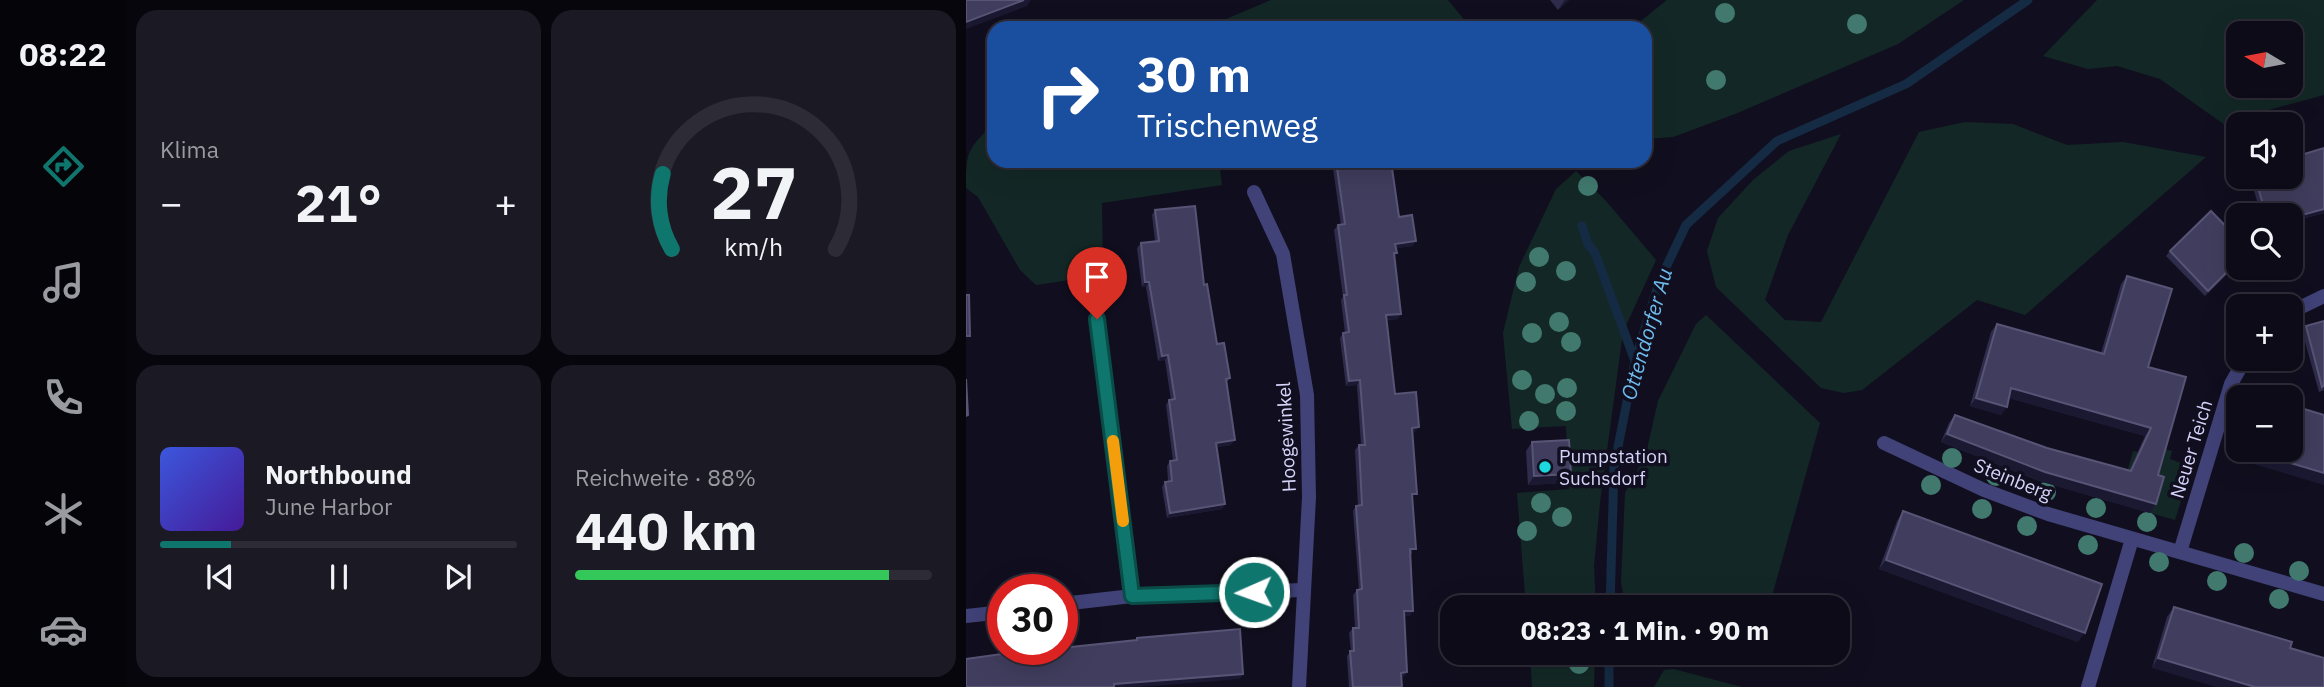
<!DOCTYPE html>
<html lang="de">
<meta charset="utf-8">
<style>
:root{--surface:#0d0b17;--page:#1b1924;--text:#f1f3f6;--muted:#9a9ba1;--line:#2d2b36;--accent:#0f766e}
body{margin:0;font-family:"IBM Plex Sans",sans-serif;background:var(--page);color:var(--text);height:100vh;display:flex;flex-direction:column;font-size:26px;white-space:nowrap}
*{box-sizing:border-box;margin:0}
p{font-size:23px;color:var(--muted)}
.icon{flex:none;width:38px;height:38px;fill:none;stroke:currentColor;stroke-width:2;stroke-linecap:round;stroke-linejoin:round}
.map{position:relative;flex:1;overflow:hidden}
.panel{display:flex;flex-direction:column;gap:10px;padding:10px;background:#07060d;width:840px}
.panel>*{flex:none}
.hud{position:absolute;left:21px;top:21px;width:665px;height:147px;border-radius:21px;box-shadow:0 7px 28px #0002,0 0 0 2px var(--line);background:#1a4fa0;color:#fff;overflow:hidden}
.needle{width:46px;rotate:280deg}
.fabs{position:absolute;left:1260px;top:21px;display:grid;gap:14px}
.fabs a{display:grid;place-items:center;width:77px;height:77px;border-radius:14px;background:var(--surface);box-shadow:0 7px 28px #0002,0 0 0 2px var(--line);font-size:35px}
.speed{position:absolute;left:21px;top:574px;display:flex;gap:14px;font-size:35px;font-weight:700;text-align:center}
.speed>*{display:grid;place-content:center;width:91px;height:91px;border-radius:50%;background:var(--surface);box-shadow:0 7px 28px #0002,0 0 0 2px var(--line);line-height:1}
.speed .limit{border:10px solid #d22;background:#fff;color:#111}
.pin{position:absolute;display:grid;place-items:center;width:60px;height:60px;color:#fff;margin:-72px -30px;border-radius:50% 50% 50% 0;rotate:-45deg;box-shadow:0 0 7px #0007}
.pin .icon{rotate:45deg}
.me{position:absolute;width:77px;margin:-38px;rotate:268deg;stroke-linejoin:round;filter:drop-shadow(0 0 5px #0008)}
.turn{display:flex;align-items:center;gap:24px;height:147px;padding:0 35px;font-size:32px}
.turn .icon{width:91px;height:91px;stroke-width:2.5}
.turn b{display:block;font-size:49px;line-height:60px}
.big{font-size:52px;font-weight:800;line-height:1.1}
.panel .tile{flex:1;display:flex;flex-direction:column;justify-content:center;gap:10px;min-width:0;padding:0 24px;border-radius:21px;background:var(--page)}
.panel .dial{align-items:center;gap:0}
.dial svg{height:182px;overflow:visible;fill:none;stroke:var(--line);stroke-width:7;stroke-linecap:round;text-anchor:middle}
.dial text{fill:var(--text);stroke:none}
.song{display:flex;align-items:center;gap:21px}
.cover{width:84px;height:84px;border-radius:10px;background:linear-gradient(135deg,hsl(230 70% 55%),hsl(260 70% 35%))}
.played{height:7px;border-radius:4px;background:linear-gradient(90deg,var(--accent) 20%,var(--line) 20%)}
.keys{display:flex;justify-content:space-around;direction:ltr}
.heat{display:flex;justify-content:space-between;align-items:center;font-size:38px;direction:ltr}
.charge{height:10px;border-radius:5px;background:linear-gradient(90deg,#34c759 88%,var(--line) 0)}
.panel .tiles{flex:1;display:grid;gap:10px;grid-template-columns:repeat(2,1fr)}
.trip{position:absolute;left:474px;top:595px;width:410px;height:70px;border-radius:21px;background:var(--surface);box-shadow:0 7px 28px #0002,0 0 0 2px var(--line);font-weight:800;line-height:70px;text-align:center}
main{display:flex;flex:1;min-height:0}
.menu{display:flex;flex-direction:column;width:126px;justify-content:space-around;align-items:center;background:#050409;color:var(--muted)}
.menu .icon{width:49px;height:49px}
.menu .current{color:var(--accent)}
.menu b{font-size:32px;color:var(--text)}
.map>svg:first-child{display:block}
.green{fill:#132826;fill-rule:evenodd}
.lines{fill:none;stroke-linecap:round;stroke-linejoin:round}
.stream{stroke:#152a43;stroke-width:9}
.street{stroke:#404278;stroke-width:14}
.tree{fill:#41796e}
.wall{fill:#2f2b4b}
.shaded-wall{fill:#1b1832}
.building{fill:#403d5e;stroke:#585476;stroke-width:2}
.route-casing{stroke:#0a4d48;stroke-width:18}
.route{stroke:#0f766e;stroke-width:12}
.slow{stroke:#f59e0b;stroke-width:12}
.poi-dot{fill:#1cd7dd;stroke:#110f1f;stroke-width:2.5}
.labels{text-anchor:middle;stroke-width:7;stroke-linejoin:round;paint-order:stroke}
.street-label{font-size:19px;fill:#d5d3f9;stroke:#110f1f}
.poi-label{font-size:19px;fill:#d5d3f9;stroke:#110f1f;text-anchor:start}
.water-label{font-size:21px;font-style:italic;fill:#6ebbed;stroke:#110f1f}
</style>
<main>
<nav class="menu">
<b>08:22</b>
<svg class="icon current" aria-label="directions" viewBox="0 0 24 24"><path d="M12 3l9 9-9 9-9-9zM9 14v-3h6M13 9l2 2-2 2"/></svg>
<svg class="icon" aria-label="music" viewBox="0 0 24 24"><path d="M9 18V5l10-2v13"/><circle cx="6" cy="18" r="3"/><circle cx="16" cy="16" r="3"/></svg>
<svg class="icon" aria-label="phone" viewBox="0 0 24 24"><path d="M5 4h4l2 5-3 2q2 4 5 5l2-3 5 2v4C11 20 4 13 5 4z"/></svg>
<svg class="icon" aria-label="climate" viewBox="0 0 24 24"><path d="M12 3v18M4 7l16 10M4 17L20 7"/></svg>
<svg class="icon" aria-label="car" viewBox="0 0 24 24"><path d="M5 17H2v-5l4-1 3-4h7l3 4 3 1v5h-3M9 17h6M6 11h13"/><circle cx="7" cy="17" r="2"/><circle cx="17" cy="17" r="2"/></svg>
</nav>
<section class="panel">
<div class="tiles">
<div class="tile"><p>Klima</p>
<div class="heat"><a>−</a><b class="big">21°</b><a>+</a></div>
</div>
<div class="tile dial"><svg viewBox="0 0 100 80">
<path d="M14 69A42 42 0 1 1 86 69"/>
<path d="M14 69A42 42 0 0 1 10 36" stroke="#0f766e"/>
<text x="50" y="56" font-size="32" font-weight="700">27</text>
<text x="50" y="72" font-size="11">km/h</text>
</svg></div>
<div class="tile">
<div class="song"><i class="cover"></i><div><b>Northbound</b><p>June Harbor</p></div></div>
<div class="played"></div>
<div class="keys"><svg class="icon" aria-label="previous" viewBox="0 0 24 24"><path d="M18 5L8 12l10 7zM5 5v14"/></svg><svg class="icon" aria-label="pause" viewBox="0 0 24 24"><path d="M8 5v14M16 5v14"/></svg><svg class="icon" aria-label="next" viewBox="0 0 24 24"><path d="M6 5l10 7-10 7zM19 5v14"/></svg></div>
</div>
<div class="tile"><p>Reichweite · 88%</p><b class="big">440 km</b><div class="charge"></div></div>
</div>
</section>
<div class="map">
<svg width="1358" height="687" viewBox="0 0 1358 687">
<rect width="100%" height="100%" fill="#110f1f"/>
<g class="green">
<polygon points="305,0 482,0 505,28 239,28"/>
<polygon points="701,0 998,0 932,44 769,114 707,137 679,139 679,28 666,28"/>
<path d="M1131,0H1358V95L1291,113L1278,124H1272V130L1269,132L1194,79L1151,66L1122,69L1077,56ZM1272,33H1325V86H1272Z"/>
<path d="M28,122V161H253L256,185L136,203L137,275L70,285L54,270L12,197L0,188C0,148 2,151 28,122Z"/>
<polygon points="999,122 1047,124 1101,145 1157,142 1240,157 1059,315 1011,300 896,390 878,393 855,388 750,287 741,251 752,218 787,180 823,151 875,134 822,235 799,300 819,320 855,322 953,132"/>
<polygon points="610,171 640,201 690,260 657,332 634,502 628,566 630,607 560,607 551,493 603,489 600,426 546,429 537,333 553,267 590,189"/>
<polygon points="740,315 854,423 803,607 726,607 729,600 703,593 659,601 655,583 659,493 680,454 692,401 730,324"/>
<polygon points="1190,447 1206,451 1204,459 1226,467 1209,520 1184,513 1191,485 1160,476 1167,451 1187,456"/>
<polygon points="564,653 629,653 628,687 566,687"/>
<polygon points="708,669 776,687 688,687 698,670"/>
</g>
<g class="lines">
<g class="stream">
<polyline points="616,226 622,244 629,253 669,361"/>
<polyline points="644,607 648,467 669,361 693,282 720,225 811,141 940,84 1062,0"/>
<polyline points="643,687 643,653"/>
</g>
<g class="street">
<polyline points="288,192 317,254 341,395 343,497 333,687"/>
<polyline points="1325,312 1358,296"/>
<polyline points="131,319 166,596"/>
<polyline points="918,443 1018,490 1082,514 1358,594"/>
<polyline points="1214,552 1265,384 1279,359"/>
<polyline points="96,604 166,596 336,590"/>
<polyline points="0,616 37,612"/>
<polyline points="1122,687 1166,539"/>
</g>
</g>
<g class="tree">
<circle cx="759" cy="13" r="10"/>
<circle cx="891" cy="24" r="10"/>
<circle cx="750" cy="80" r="10"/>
<circle cx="622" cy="186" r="10"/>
<circle cx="573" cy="257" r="10"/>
<circle cx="600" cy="271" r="10"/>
<circle cx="560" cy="282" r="10"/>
<circle cx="593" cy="322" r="10"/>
<circle cx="566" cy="333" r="10"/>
<circle cx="605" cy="342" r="10"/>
<circle cx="556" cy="380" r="10"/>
<circle cx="601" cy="388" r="10"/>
<circle cx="579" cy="394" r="10"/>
<circle cx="600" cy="411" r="10"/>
<circle cx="563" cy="421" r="10"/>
<circle cx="986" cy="458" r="10"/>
<circle cx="1030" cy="476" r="10"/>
<circle cx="965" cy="485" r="10"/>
<circle cx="1080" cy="492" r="10"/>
<circle cx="575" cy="503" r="10"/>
<circle cx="1130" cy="508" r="10"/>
<circle cx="1016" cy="509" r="10"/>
<circle cx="596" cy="517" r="10"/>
<circle cx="1181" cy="522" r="10"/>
<circle cx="1061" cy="526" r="10"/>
<circle cx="561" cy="531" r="10"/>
<circle cx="1122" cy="545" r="10"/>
<circle cx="1278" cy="553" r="10"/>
<circle cx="1193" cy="562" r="10"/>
<circle cx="1333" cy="571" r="10"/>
<circle cx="1251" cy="581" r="10"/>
<circle cx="1313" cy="599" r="10"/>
<circle cx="613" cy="664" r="10"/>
</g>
<g class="wall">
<polygon points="584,0 603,0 592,10"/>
<polygon points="366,161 425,161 433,217 450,241 446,246 430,248 431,253 428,256 432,319 421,320 429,394 449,432 446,433 447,499 446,499 446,554 444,554 444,616 438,616 438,677 435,677 436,687 383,687 381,656 385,651 383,633 387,628 389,628 387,595 391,590 393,590 387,511 390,506 392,506 389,450 393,445 395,445 391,385 380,386 374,338 377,333 379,333 375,300 377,297 368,230 372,225 375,225"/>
<polygon points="1284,177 1325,177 1358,213 1325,222 1325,215 1295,215"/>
<polygon points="189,210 238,285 251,344 264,378 260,383 265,445 251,447 259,504 256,509 201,518 196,487 199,482 202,481 201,466 204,461 207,461 200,405 203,400 205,400 199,360 192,361 180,287 176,287 171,248 175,243 189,241 186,215"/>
<polygon points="1272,239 1272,263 1239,296 1200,256 1204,251"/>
<polygon points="1161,276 1182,367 1192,475 1190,504 1184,513 1073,481 975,442 983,423 989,415 1081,448 1163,471 1179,436 1043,398 1035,415 1004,406 1025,332 1031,324 1135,353 1155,284"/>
<polygon points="1340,326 1358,390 1353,392 1336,331"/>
<polygon points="566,442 599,483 562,485 560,451"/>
<polygon points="1278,450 1325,450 1274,460"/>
<polygon points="937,511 1112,642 913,569 931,521"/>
<polygon points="1208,607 1326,642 1186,668 1201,617"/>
</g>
<g class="shaded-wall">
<polygon points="58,0 65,0 61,6 0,29 0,22"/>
<polygon points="599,0 603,0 592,10"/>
<polygon points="1358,209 1358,213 1325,222 1325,218"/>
<polygon points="450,241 446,246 426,249 429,244"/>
<polygon points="1272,261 1272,263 1239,296 1242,291"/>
<polygon points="179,282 183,282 180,287 176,287"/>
<polygon points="435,314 432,319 417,320 420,315"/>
<polygon points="202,355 199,360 192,361 196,356"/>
<polygon points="394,380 391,385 380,386 383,381"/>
<polygon points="1045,388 1185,428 1179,436 1039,397"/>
<polygon points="1010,398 1041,407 1035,415 1004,406"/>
<polygon points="453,427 449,432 442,433 446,428"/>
<polygon points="981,434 1190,504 1184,513 1073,481 975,442"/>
<polygon points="269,440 265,445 246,448 250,443"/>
<polygon points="1281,450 1358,473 1358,485 1274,460"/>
<polygon points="605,474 599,483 562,485 568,476"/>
<polygon points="259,504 256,509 201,518 204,513"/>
<polygon points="920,560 1119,633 1112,642 913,569"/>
<polygon points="438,611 447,611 444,616 434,616"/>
<polygon points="1192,658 1289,687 1250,687 1186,668"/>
<polygon points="441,672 438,677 431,678 435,673"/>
<polygon points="277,674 274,679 174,687 145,687 148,684"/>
</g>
<g class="building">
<polygon points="0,0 58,0 0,22"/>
<polygon points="1358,148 1358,209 1325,218 1325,215 1300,215 1289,177 1325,177 1325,158"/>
<polygon points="370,161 425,161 433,217 446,215 450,241 429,244 431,253 428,253 435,314 420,315 429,394 450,392 453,427 446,428 451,494 446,494 450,549 444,549 447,611 438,611 441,672 435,673 436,687 387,687 384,651 388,651 387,628 393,628 391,590 396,589 390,506 396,505 393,445 399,445 394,380 383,381 377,333 383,332 378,295 381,295 372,225 379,224"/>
<polygon points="229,206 238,285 241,284 251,344 258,343 264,378 260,379 269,440 250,443 259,504 204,513 199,482 206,481 204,461 211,460 203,400 209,399 202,355 196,356 183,282 179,282 175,243 193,241 189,210"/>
<polygon points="1245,211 1272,239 1272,261 1242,291 1204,251"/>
<polygon points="1161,276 1206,289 1182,367 1220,377 1192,475 1198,477 1190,504 1079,472 981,434 989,415 1081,448 1165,471 1185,428 1045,388 1041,407 1010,398 1031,324 1138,354"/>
<polygon points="0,295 3,295 4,336 0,336"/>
<polygon points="1358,321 1358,386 1356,387 1340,326"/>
<polygon points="0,379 2,415 0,416"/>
<polygon points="1325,405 1358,415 1358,473 1281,450 1325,450"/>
<polygon points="603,440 605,474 568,476 566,442"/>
<polygon points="937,511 1136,584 1119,633 920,560"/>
<polygon points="1208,607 1326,642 1324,648 1358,658 1358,687 1289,687 1192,658"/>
<polygon points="274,629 277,674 148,684 148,687 0,687 0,659 43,653 83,649 96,649 96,648 171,640 171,638"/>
</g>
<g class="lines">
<defs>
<polyline id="route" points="131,319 166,596 288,592"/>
</defs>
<use href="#route" class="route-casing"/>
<use href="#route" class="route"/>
<polyline class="slow" points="147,441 157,521"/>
</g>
<circle class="poi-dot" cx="579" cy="467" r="7"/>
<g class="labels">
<g class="street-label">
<text transform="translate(320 437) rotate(-93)" y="7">Hoogewinkel</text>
<text transform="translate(1225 449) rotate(-73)" y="7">Neuer Teich</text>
<text transform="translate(1047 479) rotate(22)" y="7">Steinberg</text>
</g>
<g class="poi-label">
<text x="593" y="463">Pumpstation<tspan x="593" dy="22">Suchsdorf</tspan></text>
</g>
<g class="water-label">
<text transform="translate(681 334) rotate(-74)" y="7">Ottendorfer Au</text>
</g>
</g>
</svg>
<div class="fabs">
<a><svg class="needle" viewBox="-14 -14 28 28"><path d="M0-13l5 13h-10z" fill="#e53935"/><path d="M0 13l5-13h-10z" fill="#9a9ba1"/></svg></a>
<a><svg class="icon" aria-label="sound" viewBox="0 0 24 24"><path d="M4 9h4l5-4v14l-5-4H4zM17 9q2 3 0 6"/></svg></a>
<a><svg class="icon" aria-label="search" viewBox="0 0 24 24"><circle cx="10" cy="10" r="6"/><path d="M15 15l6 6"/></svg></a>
<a>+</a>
<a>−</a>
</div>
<div class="speed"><div class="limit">30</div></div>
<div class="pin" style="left:131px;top:319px;background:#d93025"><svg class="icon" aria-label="arrive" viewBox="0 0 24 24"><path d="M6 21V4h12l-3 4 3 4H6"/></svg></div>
<svg class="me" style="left:288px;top:592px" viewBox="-20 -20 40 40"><circle r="17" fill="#0f766e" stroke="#fff" stroke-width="3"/><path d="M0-11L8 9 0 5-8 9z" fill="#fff"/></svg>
<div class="trip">08:23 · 1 Min. · 90 m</div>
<div class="hud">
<div class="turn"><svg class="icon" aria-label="right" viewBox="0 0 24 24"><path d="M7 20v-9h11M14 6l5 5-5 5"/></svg><div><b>30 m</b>Trischenweg</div></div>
</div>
</div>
</main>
